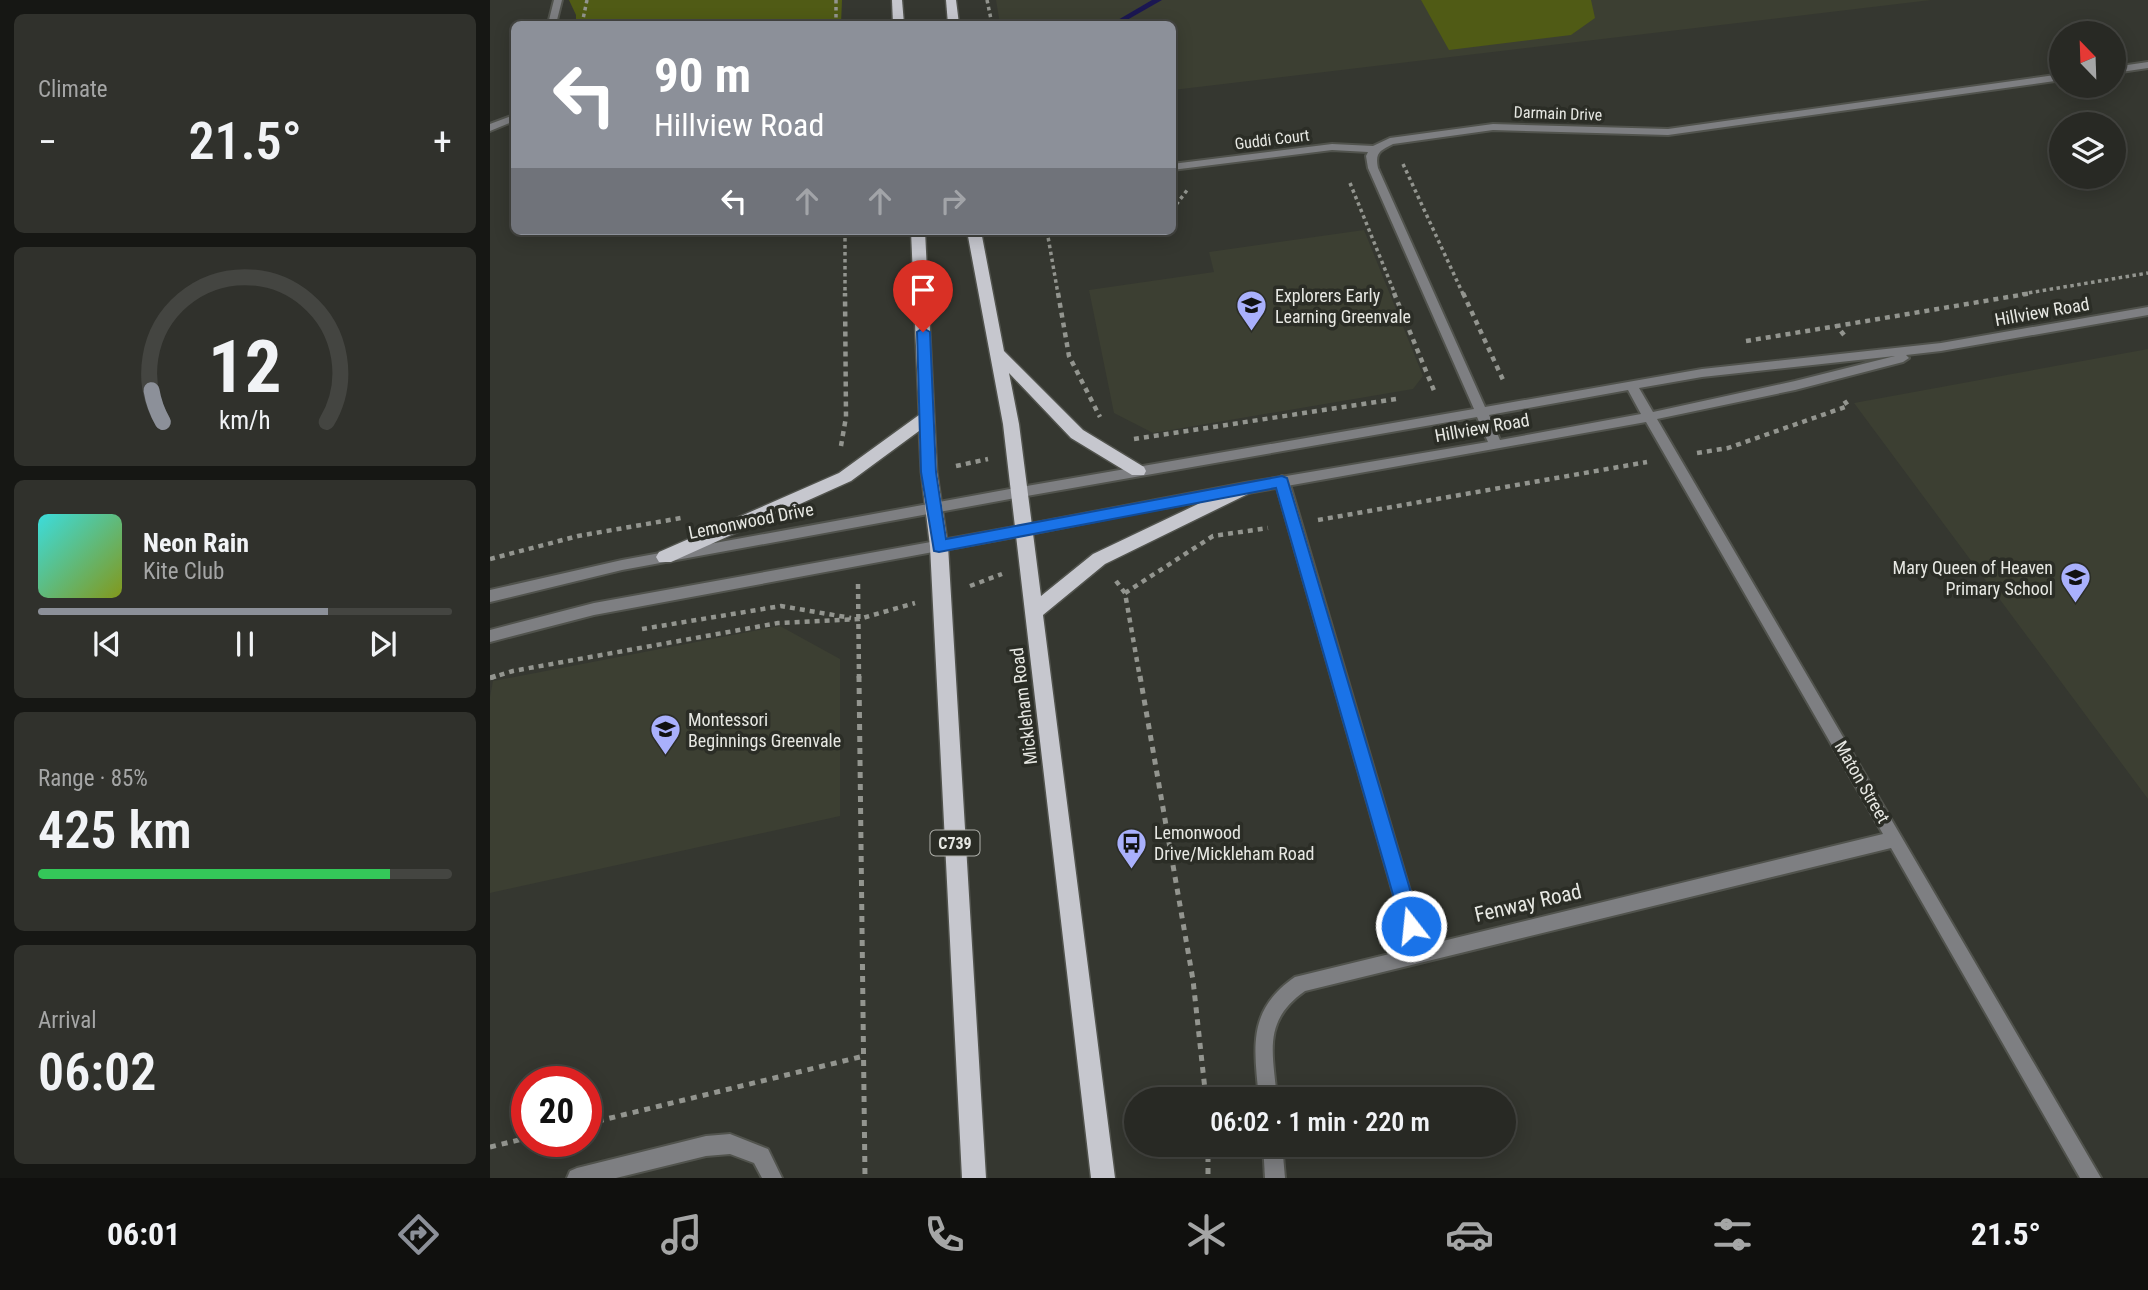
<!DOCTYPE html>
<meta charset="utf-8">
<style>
:root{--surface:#282924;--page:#30312c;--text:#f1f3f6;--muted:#a5a6a6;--line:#444541;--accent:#8c9099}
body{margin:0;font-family:"Roboto Condensed",sans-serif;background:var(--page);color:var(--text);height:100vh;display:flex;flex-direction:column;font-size:26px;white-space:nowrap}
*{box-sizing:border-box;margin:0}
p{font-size:23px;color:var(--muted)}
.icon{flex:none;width:38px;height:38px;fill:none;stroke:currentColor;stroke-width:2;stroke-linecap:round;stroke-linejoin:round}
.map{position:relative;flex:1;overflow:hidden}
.drawer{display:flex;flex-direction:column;gap:14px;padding:14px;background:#161714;width:490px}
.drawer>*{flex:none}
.top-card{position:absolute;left:21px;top:21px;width:665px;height:214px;border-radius:10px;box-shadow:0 4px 18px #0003,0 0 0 2px var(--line);background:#8c9099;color:#fff;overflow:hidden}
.needle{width:46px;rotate:337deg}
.fabs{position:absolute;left:1559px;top:21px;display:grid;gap:14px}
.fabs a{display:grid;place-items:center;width:77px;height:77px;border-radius:50%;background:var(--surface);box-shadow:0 4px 18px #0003,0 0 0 2px var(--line);font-size:35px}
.speed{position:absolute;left:21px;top:1066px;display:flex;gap:14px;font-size:35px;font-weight:700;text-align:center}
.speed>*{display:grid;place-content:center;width:91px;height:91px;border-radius:50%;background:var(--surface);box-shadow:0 4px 18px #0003,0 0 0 2px var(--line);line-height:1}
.speed .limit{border:10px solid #d22;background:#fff;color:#111}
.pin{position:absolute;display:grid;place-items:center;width:60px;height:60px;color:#fff;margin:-72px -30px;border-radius:50% 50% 50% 0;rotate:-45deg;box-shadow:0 0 7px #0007}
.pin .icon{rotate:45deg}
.me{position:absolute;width:77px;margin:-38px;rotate:344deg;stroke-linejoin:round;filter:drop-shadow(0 0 5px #0008)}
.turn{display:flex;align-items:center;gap:24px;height:147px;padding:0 28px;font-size:32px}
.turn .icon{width:91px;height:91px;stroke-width:2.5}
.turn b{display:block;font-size:49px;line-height:60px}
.lanes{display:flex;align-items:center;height:66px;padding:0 28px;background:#0003;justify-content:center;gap:35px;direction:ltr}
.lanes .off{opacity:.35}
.big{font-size:52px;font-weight:600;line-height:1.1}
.drawer .tile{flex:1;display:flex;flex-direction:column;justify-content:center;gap:10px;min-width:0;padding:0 24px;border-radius:10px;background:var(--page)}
.drawer .dial{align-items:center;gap:0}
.dial svg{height:182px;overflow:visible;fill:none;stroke:var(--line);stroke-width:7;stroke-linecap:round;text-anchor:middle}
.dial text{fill:var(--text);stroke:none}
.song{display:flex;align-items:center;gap:21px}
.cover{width:84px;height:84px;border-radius:10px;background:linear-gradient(135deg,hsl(180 70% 55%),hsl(70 70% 35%))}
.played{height:7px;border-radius:4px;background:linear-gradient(90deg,var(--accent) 70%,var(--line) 70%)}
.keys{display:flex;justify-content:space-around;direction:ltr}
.heat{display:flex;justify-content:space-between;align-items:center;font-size:38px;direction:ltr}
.charge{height:10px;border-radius:5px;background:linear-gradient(90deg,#34c759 85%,var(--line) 0)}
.trip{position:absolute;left:634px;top:1087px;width:392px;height:70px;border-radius:35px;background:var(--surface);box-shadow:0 4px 18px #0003,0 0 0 2px var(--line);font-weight:600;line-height:70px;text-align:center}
.tabs{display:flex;height:112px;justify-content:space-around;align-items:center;background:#10100e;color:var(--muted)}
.tabs .icon{width:49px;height:49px}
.tabs .on{color:var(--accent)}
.tabs b{font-size:32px;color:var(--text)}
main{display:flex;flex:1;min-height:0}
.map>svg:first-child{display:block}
.built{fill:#3c3f32}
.green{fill:#505b15}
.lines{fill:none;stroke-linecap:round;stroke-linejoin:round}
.stream{fill:#1b1752;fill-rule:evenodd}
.service-casing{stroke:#51534d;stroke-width:4}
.minor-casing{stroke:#51534d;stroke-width:4}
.tertiary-casing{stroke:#51534d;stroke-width:4}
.primary-casing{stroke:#51534d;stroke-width:3}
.path-far2{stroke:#93958f;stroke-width:3.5;stroke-dasharray:3.5 3.5;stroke-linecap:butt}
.path-far1{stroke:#93958f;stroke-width:4.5;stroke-dasharray:5 5;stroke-linecap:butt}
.path{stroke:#93958f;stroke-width:5;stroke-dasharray:6 6;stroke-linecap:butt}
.service{fill:#7e7f82;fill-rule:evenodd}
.minor{fill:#7e7f82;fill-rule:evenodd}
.tertiary{fill:#7e7f82;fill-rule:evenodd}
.primary{fill:#c6c7ce;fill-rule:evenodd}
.route{fill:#1a73e8;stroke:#114b97;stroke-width:2}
.labels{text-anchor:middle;stroke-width:7;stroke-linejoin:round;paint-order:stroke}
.far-street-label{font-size:16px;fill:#e7e8e3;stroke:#2b2d26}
.shield{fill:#2b2d26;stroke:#afb0aa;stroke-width:2}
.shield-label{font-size:16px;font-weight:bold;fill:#e7e8e3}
.poi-label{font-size:18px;fill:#e7e8e3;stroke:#2b2d26;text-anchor:start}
.street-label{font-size:18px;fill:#e7e8e3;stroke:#2b2d26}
.near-street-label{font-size:21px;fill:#e7e8e3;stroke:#2b2d26}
</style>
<main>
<section class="drawer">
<div class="tile"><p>Climate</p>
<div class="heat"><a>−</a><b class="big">21.5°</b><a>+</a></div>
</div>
<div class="tile dial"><svg viewBox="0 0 100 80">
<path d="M14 69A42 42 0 1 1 86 69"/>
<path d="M14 69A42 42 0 0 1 9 55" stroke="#8c9099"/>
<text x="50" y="56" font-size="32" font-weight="700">12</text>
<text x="50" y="72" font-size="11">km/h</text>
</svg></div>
<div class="tile">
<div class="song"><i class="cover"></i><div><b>Neon Rain</b><p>Kite Club</p></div></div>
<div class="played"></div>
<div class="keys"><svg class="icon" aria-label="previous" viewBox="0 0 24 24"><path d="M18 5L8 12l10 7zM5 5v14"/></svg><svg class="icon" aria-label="pause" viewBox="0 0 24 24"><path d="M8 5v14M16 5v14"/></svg><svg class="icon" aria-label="next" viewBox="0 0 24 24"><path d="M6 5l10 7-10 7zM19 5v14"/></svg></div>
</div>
<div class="tile"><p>Range · 85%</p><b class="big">425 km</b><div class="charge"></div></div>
<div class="tile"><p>Arrival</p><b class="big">06:02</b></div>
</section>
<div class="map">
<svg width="1658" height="1178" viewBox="0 0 1658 1178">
<rect width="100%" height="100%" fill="#353730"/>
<g class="built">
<polygon points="506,0 1441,0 683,90 682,24 510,24"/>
<polygon points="874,230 933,376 923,389 663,433 624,413 599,290 724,272 719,252"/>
<polygon points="1658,349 1658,799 1364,403"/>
<polygon points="290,626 350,659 350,816 0,893 0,697 3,681"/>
</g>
<g class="green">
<polygon points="79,0 352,0 351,24 86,24 86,15"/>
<polygon points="931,0 1101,0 1105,18 1081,35 959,50"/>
</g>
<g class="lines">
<polygon class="stream" points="662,0 672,0 630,24 621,24"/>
<defs>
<polygon id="service" points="792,476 799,481 938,952 935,958 929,961 923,958 920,952 785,481"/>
<g id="minor">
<polygon points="64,0 72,0 66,24 58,24"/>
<polygon points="1658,62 1658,68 1624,73 1624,67"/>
<path d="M1572,74V80L1178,135L1003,130L903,144C889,151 885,153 888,168L995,407L1212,369L1451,343L1658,307V315L1451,351L1416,355L1419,358L1413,362L1305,390L1167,419L1611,1178H1590L1401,848L815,991C772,1021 783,1053 787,1099H769C764,1047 757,1010 805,977L1393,834L1156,422L645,513L535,535L530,534L528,530L530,526L535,525L755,483L998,442L987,417L531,497L526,495L524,492L531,487L984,409L878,168L876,156L878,152L842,150L682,170V164L842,144L883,146L900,138L1003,124L1178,129ZM1405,356L1305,381L1163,412L1149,388L1212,377ZM1138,390L1151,414L1010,440L999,415Z"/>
<polygon points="24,115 24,121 0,131 0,124"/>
<polygon points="240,1134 278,1149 292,1178 272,1178 264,1163 240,1154 216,1156 126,1178 77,1178 80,1171 87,1168 216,1136"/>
<polygon points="773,1144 792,1144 795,1178 775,1178"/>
</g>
<g id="tertiary">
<polygon points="531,487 538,492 531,497 132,570 0,602 0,590 132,560"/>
<polygon points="535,525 542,530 535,535 104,615 0,642 0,630 104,603"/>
</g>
<g id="primary">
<polygon points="402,0 412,0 414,24 403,24"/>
<polygon points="456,0 466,0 469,24 458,24"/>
<polygon points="421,231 435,231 447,472 458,546 496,1178 472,1178 440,546 431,472 429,431 361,481 181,562 169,562 166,557 169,552 349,473 429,415"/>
<polygon points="477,231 491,231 514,351 593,430 654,467 656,471 654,475 642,475 581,438 519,373 529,424 551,596 603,554 750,484 762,484 764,488 762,492 615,564 553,615 625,1178 601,1178 513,424"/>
</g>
</defs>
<use href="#service" class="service-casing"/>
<use href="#minor" class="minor-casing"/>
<use href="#tertiary" class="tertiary-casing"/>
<use href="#primary" class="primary-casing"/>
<g class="path-far2">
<polyline points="346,0 346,24"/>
<polyline points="497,0 502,24"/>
<polyline points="92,24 97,0"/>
<polyline points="1586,91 1612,88"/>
<polyline points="913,164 973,294"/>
<polyline points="860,183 905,294"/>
<polyline points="682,210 698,189"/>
<polyline points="355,231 355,294"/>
<polyline points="557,231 568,294"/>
<polyline points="558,234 581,231"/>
<polyline points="1532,294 1658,273"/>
</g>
<g class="path-far1">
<polyline points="568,293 579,356 610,417"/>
<polyline points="904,293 945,393"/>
<polyline points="973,293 1014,382"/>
<polyline points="1354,335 1347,326 1542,293"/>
<polyline points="1256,341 1347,326"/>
<polyline points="644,439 906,399"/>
<polyline points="351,446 356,417 355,293"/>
<polyline points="1207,453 1238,448 1358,406 1352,397"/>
<polyline points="466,466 498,459"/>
<polyline points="828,520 1157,462"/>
<polyline points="0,559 88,536 191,518"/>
<polyline points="626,581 635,593 650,678"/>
<polyline points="368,584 369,678"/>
<polyline points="480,586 512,574"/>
<polyline points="635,593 723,536 778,528"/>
<polyline points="152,629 291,606 361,618"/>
<polyline points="0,678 23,671 288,623 369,619 425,603"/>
</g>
<g class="path">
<polyline points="369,676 375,1178"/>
<polyline points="650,676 703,980 716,1099"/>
<polyline points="0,678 6,676"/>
<polyline points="96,1124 374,1056"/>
<polyline points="718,1144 718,1178"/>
<polyline points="0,1147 37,1138"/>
</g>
<use href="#service" class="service"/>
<use href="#minor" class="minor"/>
<use href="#tertiary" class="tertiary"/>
<use href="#primary" class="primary"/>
</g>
<polygon class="route" points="433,328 440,332 446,472 456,539 792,476 797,478 931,926 928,932 921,935 914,932 912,926 786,488 449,552 444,551 431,472 427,332"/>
<defs>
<symbol id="school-pin" viewBox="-11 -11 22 30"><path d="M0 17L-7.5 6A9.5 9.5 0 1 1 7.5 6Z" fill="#a9b0fc" stroke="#2b2d26"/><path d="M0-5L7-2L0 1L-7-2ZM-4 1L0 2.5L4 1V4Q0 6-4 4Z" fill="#111"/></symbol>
<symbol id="bus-pin" viewBox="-11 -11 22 30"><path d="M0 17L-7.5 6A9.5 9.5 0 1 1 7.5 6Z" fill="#a9b0fc" stroke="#2b2d26"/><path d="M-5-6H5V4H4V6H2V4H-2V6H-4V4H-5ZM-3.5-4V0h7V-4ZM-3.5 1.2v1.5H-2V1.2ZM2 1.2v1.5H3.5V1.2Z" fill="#111"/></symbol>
</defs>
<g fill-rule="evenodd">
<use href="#school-pin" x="744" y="288" width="35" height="47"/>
<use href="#school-pin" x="1568" y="560" width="35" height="47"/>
<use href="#school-pin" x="158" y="712" width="35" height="47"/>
<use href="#bus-pin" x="624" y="826" width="35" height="47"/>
</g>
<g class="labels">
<g class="far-street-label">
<text transform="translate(1068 113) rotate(2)" y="6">Darmain Drive</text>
<text transform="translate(782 139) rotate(-7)" y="6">Guddi Court</text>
</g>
<rect class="shield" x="440.5" y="830.5" width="49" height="25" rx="5"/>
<g class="shield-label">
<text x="465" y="849">C739</text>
</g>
<g class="poi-label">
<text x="785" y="302">Explorers Early<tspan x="785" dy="21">Learning Greenvale</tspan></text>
<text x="1563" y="574" text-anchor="end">Mary Queen of Heaven<tspan x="1563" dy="21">Primary School</tspan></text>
<text x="198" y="726">Montessori<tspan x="198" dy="21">Beginnings Greenvale</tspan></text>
<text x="664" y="839">Lemonwood<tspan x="664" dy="21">Drive/Mickleham Road</tspan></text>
</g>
<g class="street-label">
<text transform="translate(1552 312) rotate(-10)" y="6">Hillview Road</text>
<text transform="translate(992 428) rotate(-10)" y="6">Hillview Road</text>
<text transform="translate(261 521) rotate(-11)" y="6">Lemonwood Drive</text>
<text transform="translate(534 706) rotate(-97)" y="6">Mickleham Road</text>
<text transform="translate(1372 782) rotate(60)" y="6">Maton Street</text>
</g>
<g class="near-street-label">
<text transform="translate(1038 903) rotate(-13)" y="7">Fenway Road</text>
</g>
</g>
</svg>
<div class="fabs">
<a><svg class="needle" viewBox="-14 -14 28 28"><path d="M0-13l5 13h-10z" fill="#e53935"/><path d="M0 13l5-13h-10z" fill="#a5a6a6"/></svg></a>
<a><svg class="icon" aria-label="layers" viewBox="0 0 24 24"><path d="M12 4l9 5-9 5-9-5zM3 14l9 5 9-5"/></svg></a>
</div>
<div class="speed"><div class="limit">20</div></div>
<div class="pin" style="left:433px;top:332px;background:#d93025"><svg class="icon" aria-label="arrive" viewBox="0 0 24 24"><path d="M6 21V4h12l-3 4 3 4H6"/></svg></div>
<svg class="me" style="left:921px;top:926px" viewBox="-20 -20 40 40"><circle r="17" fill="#1a73e8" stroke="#fff" stroke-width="3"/><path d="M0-11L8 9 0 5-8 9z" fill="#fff"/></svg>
<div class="trip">06:02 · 1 min · 220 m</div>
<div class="top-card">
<div class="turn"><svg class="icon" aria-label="left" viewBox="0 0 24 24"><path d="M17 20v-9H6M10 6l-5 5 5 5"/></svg><div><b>90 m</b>Hillview Road</div></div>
<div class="lanes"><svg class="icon" aria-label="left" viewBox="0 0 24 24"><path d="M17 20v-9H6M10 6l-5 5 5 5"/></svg><svg class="icon off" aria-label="ahead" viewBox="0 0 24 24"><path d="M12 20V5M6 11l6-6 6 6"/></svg><svg class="icon off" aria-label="ahead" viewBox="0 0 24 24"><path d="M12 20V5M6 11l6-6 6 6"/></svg><svg class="icon off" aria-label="right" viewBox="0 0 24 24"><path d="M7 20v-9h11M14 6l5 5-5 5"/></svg></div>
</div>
</div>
</main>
<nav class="tabs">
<b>06:01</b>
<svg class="icon on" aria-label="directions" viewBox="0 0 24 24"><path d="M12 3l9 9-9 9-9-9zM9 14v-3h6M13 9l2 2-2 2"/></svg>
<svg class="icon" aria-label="music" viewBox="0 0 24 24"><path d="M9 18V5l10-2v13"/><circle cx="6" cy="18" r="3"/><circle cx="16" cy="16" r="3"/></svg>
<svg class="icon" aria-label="phone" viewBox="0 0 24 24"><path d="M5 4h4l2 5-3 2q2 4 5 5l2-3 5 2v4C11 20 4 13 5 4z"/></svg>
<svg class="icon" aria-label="climate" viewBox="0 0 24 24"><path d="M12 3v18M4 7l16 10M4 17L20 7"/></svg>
<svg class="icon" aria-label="car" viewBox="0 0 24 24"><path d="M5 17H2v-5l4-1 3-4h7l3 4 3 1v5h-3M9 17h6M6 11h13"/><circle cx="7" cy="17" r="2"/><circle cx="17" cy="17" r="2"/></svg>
<svg class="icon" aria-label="filters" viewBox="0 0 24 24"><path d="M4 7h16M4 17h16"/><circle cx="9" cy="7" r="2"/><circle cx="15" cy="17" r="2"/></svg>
<b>21.5°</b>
</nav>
